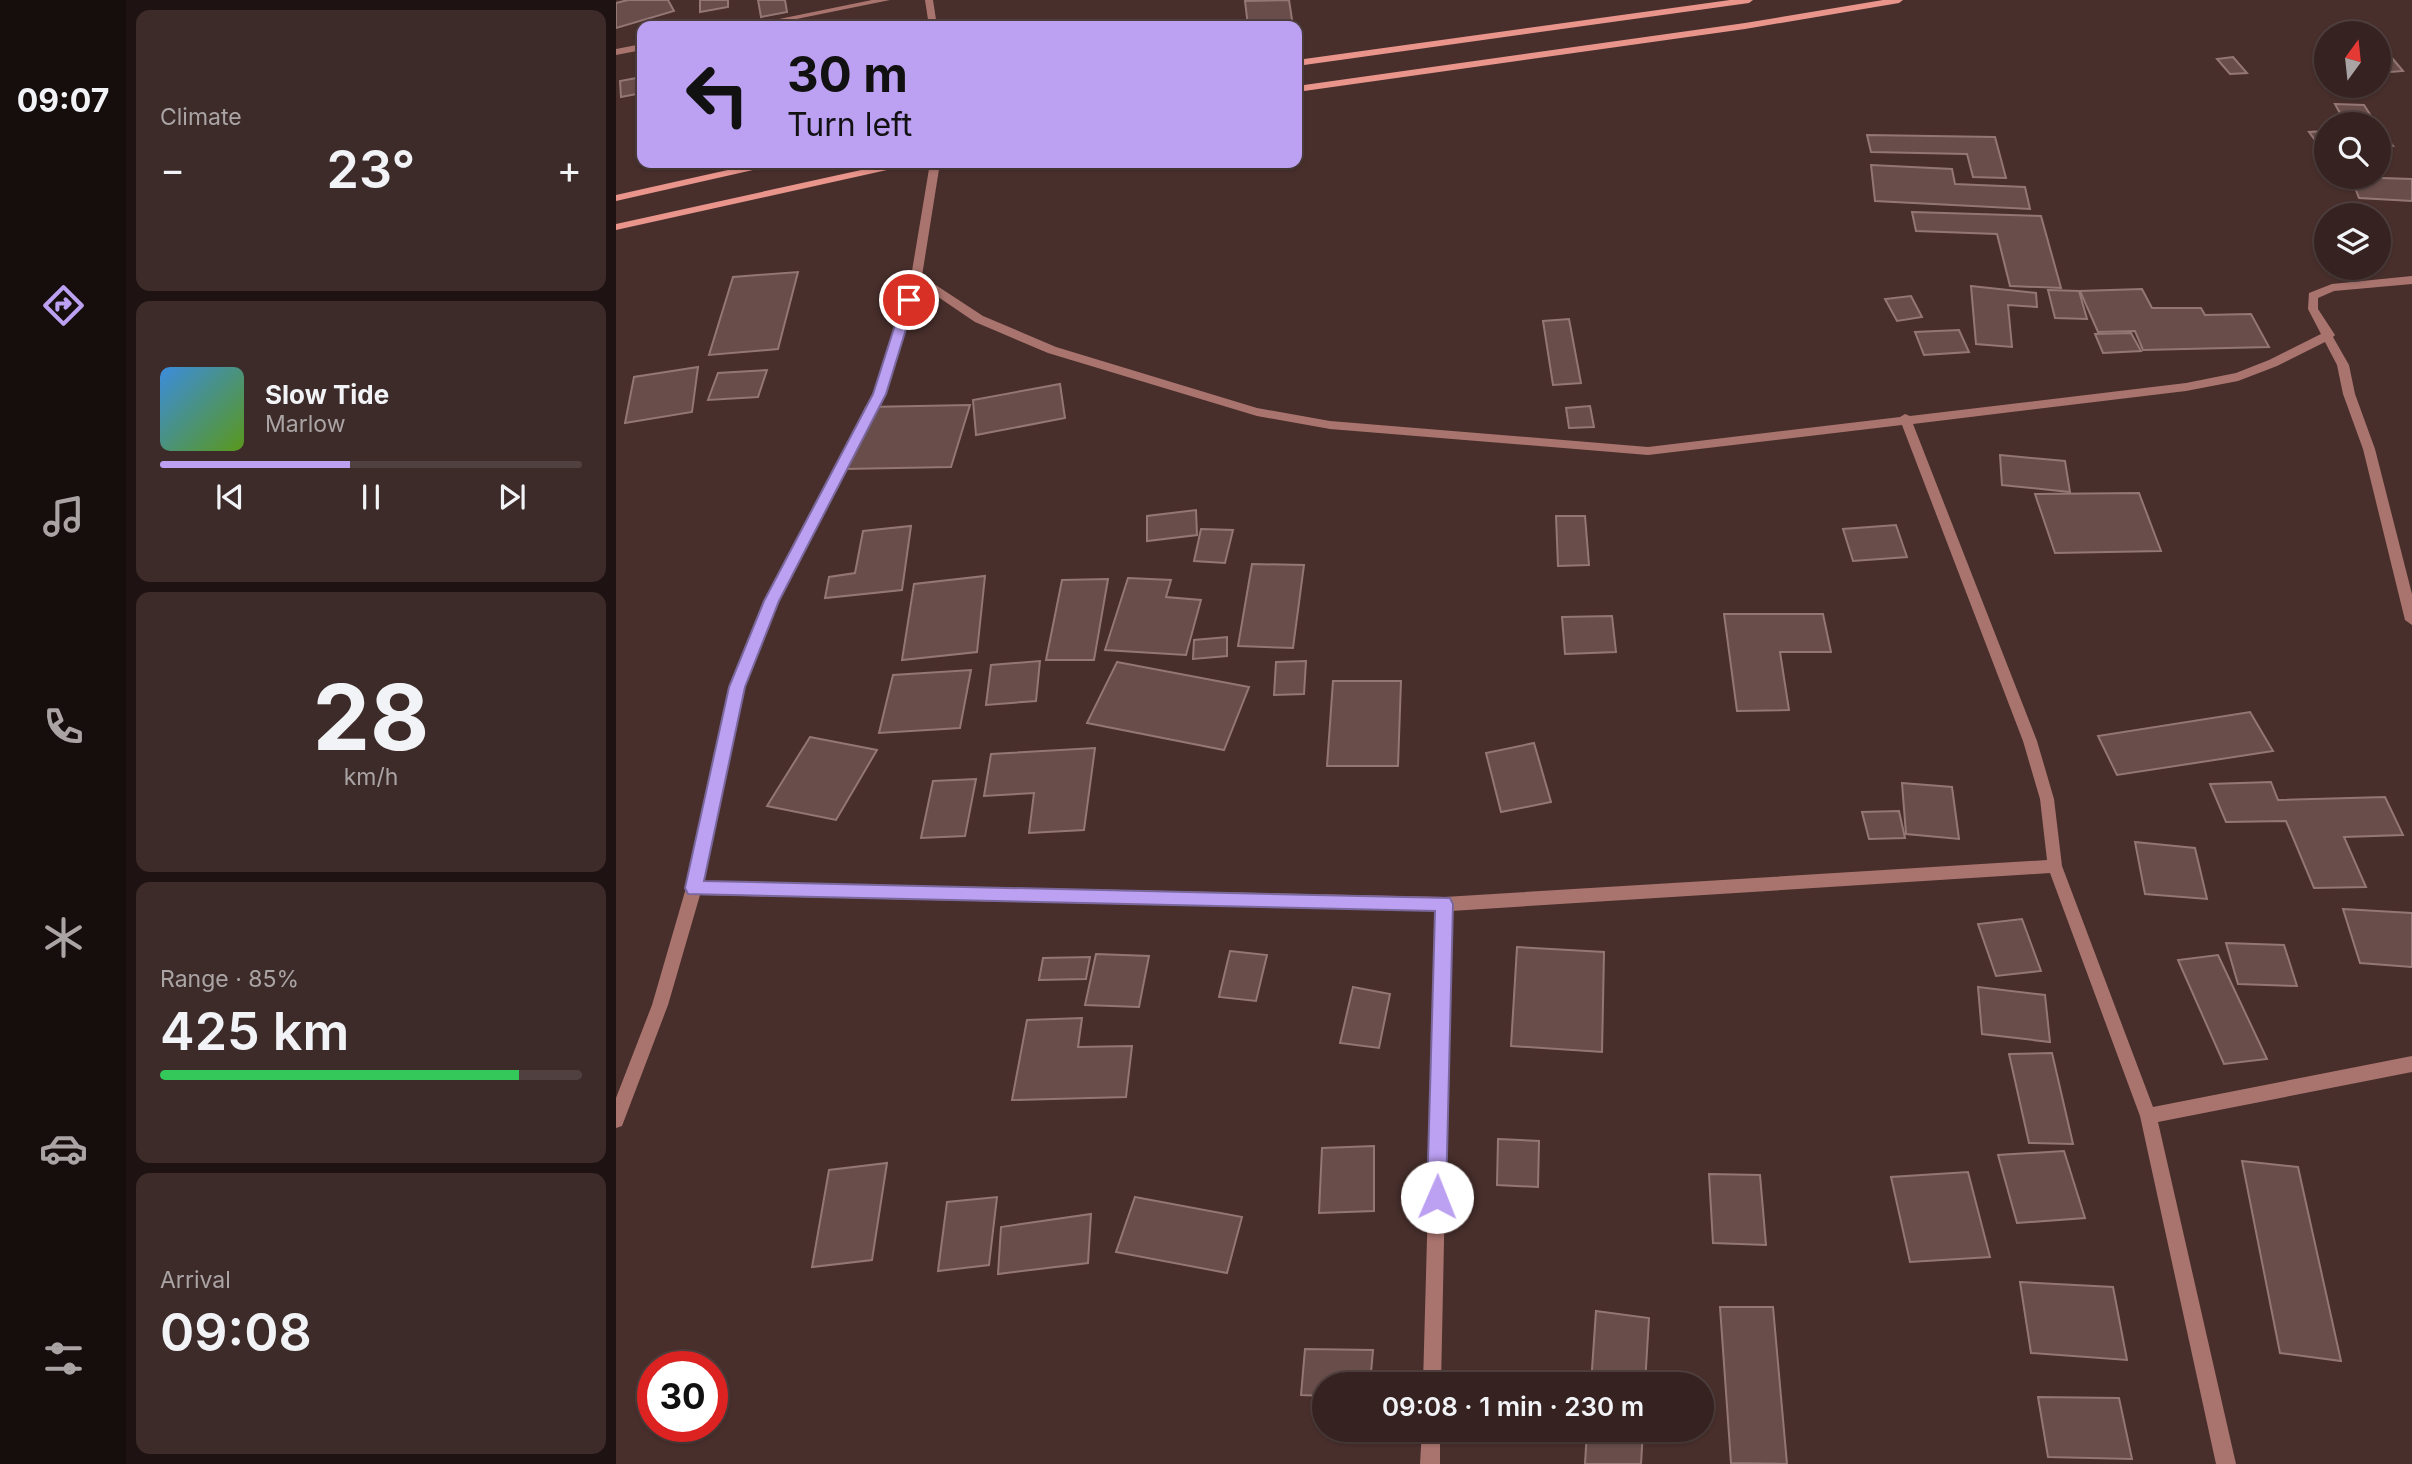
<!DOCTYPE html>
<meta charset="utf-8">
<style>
:root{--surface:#362321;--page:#3d2b2a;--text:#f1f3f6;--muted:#aaa4a5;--line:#50403f;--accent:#bca0f2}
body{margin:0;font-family:Inter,sans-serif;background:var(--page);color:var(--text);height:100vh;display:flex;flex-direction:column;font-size:26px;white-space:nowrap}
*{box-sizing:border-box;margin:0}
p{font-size:23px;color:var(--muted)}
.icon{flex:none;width:38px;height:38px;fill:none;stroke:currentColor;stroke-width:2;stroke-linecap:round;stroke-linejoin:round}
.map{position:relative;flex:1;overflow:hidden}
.details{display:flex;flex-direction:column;gap:10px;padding:10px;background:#1e1312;width:490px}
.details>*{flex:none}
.banner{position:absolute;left:21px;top:21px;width:665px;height:147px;border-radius:14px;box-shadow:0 2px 5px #0004,0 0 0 2px var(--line);background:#bca0f2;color:#111;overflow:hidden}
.needle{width:46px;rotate:15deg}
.fabs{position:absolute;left:1698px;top:21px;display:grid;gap:14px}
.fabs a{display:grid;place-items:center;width:77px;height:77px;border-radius:50%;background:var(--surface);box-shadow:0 2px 5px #0004,0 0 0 2px var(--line);font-size:35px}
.speed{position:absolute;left:21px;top:1351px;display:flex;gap:14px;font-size:35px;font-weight:700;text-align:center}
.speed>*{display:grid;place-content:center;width:91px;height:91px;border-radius:50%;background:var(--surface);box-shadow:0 2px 5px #0004,0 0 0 2px var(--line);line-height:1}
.speed .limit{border:10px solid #d22;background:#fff;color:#111}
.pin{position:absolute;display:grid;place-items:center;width:60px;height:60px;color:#fff;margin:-30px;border:4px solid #fff;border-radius:50%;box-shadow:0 2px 7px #0007}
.me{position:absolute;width:77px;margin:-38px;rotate:1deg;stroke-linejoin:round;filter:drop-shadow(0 0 5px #0008)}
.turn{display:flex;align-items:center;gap:24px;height:147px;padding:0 35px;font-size:32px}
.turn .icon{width:91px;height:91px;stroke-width:2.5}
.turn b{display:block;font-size:49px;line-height:60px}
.big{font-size:52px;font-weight:600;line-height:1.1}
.details .widget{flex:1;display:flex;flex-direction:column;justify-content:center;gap:10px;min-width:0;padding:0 24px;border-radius:14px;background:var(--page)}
.details .dial{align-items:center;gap:0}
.dial b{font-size:91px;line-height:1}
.song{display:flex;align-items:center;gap:21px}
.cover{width:84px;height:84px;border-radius:10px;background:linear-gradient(135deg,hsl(210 70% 55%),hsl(90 70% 35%))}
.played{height:7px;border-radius:4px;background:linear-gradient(90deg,var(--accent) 45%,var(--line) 45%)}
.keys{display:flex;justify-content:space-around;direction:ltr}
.heat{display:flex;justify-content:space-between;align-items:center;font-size:38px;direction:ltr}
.charge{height:10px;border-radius:5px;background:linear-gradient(90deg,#34c759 85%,var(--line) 0)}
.trip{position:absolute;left:696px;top:1372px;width:402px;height:70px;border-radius:35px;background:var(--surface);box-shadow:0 2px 5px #0004,0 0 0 2px var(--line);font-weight:600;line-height:70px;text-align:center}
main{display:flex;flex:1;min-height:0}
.menu{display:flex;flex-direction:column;width:126px;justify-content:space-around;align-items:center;background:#160e0d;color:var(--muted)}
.menu .icon{width:49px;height:49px}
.menu .current{color:var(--accent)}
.menu b{font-size:32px;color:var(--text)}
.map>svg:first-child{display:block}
.building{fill:#684d4a;stroke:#947774;stroke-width:2}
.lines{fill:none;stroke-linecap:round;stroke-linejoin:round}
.street{fill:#aa746e;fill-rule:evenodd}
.secondary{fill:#ea958c;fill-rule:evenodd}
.route{fill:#bca0f2;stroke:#7a689d;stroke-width:2}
</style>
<main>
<nav class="menu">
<b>09:07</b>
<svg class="icon current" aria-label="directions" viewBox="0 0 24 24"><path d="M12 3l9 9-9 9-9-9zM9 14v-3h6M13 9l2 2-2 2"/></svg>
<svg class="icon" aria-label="music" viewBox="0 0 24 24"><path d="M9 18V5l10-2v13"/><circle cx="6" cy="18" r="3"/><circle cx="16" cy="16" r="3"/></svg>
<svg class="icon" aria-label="phone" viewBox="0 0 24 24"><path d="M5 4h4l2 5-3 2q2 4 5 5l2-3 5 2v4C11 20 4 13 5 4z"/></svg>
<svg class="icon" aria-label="climate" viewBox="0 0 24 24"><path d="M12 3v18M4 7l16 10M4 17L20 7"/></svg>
<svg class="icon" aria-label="car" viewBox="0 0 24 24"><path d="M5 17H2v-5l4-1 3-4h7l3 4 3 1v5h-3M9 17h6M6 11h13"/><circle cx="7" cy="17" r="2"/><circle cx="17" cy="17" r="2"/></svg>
<svg class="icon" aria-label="filters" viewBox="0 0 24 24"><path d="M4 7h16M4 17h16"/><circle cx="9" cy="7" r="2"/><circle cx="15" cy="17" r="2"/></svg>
</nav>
<section class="details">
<div class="widget"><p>Climate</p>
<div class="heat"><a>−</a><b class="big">23°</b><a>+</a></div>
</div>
<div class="widget">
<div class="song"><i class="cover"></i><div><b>Slow Tide</b><p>Marlow</p></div></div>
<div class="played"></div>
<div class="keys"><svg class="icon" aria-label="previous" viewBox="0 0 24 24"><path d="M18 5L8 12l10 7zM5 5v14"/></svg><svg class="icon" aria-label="pause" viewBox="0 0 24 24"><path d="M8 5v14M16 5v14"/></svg><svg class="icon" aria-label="next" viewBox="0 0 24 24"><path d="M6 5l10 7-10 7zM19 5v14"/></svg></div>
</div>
<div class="widget dial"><b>28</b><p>km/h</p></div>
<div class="widget"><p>Range · 85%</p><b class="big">425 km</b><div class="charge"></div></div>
<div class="widget"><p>Arrival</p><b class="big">09:08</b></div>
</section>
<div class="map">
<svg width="1796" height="1464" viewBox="0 0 1796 1464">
<rect width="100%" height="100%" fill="#482f2c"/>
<g class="building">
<polygon points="12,0 52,0 58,11 0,28 0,3"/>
<polygon points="84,0 112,0 112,7 84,12"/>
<polygon points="142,0 169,0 171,12 145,17"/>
<polygon points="673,0 677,26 632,26 629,1"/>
<polygon points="1617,57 1631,73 1614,74 1601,59"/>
<polygon points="1776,58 1787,71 1762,73 1762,60"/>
<polygon points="26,77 26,93 5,97 4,81"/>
<polygon points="1719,104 1748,105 1755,116 1725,115"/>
<polygon points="1762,128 1777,146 1762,147"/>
<polygon points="1710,131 1710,151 1707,151 1693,132"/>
<polygon points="1251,135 1379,137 1390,178 1357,177 1351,154 1255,152"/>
<polygon points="1255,165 1336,169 1339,184 1409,187 1414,209 1259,201"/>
<polygon points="1735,177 1796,179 1796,201 1743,198"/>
<polygon points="1296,212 1425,216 1445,288 1394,286 1381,234 1300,231"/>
<polygon points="182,272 162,349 93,355 117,277"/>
<polygon points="1355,286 1420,293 1421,307 1392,305 1396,347 1360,344"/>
<polygon points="1526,289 1536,308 1585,308 1589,315 1635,314 1653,347 1527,350 1519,331 1482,332 1464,291"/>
<polygon points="1432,290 1463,291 1471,319 1439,318"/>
<polygon points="1295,296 1306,317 1281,321 1269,299"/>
<polygon points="953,319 965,383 937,385 927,321"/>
<polygon points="1343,330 1353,352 1308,355 1299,332"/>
<polygon points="1515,333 1525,351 1487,353 1479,334"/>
<polygon points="82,367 76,412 9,423 18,377"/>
<polygon points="151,370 142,397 92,400 102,373"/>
<polygon points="444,384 449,418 360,435 357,400"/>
<polygon points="354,405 335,467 228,469 250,407"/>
<polygon points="974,406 978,427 953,428 950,408"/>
<polygon points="1384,455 1449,461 1454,492 1386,485"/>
<polygon points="1523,493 1545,551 1439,553 1419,494"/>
<polygon points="580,510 581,535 531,541 531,516"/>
<polygon points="940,516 969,516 973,565 942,566"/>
<polygon points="1280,525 1291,557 1237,561 1227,529"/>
<polygon points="295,526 286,590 209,598 213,577 239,573 247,531"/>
<polygon points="585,529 617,530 609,563 578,561"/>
<polygon points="636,564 688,565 677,648 622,646"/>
<polygon points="369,576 361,652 286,660 298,584"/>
<polygon points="512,578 555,580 550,597 585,600 570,655 489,650"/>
<polygon points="492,579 478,660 430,660 446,580"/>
<polygon points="1108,614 1207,614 1215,652 1164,652 1173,710 1121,711"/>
<polygon points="996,616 1000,652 949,654 946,617"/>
<polygon points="611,637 611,656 577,659 578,640"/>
<polygon points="424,661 420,701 370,705 375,665"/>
<polygon points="690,661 688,694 658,695 660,662"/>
<polygon points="501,662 633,687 608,750 471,723"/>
<polygon points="355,670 344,728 263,733 277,675"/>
<polygon points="717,681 785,681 782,766 711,766"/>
<polygon points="1634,712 1657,751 1501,775 1482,736"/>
<polygon points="194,737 261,750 220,820 151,806"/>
<polygon points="918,743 935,802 885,812 870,753"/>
<polygon points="479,748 468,830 413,833 418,793 368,796 375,754"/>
<polygon points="360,779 349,836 305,838 317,781"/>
<polygon points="1655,782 1662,800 1769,797 1787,835 1728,837 1750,887 1698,888 1670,821 1610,822 1594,784"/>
<polygon points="1286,783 1336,787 1343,839 1290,834"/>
<polygon points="1283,811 1289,838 1253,839 1246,812"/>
<polygon points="1519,842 1579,848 1591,899 1529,894"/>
<polygon points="1727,909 1796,913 1796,967 1744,963"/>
<polygon points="1406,919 1425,971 1380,976 1362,924"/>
<polygon points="1610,943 1668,945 1681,986 1622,984"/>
<polygon points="901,947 988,952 986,1052 895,1046"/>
<polygon points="614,951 651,955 640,1001 603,997"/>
<polygon points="480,954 533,956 523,1007 469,1005"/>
<polygon points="1602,955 1651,1059 1608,1064 1562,960"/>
<polygon points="474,957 470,979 423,980 427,958"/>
<polygon points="737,987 774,994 763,1048 724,1043"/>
<polygon points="1362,987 1429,995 1434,1042 1366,1034"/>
<polygon points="466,1018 462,1047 516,1046 510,1097 396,1100 411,1020"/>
<polygon points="1436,1053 1457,1144 1413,1143 1393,1054"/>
<polygon points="882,1139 923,1141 922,1187 881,1185"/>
<polygon points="758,1146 758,1211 703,1213 706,1148"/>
<polygon points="1448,1151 1469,1218 1401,1223 1382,1155"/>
<polygon points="1626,1161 1682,1167 1725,1361 1664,1353"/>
<polygon points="271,1163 256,1260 196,1267 213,1170"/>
<polygon points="1352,1172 1374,1257 1294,1262 1275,1177"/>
<polygon points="1093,1174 1144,1175 1150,1245 1097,1243"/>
<polygon points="381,1197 373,1265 322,1271 331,1202"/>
<polygon points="519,1197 626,1217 611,1273 500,1252"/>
<polygon points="475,1214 472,1263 382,1274 385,1227"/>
<polygon points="1404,1282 1497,1287 1511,1360 1415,1353"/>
<polygon points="1104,1307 1157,1307 1171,1464 1115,1463"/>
<polygon points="980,1311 1033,1318 1029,1384 975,1384"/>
<polygon points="689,1349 757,1350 754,1384 709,1384 709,1396 685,1395"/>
<polygon points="1422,1397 1503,1398 1516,1459 1432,1457"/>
<polygon points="971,1430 1027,1430 1025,1464 969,1464"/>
</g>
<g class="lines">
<g class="street">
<polygon points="256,0 274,0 146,26 129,26"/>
<polygon points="309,0 317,0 321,26 313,26"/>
<polygon points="26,44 26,50 0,55 0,49"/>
<path d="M314,163H324L306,276L367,316L440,347L641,408L714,421L1032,447L1284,417L1289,414L1294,416L1570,383L1620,373L1653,360L1705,334L1692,309L1693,293L1716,284L1796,276V284L1718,291L1702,298V309L1719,335L1717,337L1733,365L1739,394L1759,449L1796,594V625L1789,620L1747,449L1727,394L1721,365L1709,342L1661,366L1622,381L1570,391L1297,424L1421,741L1438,799L1446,866L1537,1107L1796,1056V1072L1542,1122L1620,1464H1600L1524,1116L1434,873L835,911L825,1384H807L820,911L84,895L52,1005L6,1126L0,1128V1098L36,1005L70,888L114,687L149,601L258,393L295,277ZM303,284L359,322L432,353L641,416L714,429L1032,455L1286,425L1407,741L1424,799L1431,860L828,897L87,881L128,687L163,601L270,393Z"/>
<polygon points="806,1430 824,1430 824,1464 804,1464"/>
</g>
<g class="secondary">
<polygon points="1114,0 1137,0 1133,3 681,66 681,60"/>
<polygon points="1267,0 1287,0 1283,3 1129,29 681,92 681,86 1129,23"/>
<polygon points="143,163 160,163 155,166 0,201 0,195"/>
<polygon points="277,163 294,163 289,166 0,230 0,224"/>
</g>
</g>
<polygon class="route" points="293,296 299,300 270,394 163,601 129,687 88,881 834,898 837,904 830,1197 828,1204 821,1207 814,1204 811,1197 819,911 72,894 69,888 113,687 148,601 257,394 287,300"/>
</svg>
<div class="fabs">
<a><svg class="needle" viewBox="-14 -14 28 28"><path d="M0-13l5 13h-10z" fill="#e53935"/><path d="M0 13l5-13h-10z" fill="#aaa4a5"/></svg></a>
<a><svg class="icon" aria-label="search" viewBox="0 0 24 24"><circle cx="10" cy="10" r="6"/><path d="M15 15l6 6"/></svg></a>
<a><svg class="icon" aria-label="layers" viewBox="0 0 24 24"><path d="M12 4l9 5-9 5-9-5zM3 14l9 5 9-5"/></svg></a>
</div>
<div class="speed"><div class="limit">30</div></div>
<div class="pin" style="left:293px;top:300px;background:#d93025"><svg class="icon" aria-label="arrive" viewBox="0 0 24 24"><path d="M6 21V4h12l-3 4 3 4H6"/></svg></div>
<svg class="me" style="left:821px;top:1197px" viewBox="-20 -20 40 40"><circle r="19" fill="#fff"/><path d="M0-13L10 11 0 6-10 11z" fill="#bca0f2"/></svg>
<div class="trip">09:08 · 1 min · 230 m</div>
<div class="banner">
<div class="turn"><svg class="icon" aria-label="left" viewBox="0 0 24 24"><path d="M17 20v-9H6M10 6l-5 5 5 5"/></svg><div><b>30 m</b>Turn left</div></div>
</div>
</div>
</main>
